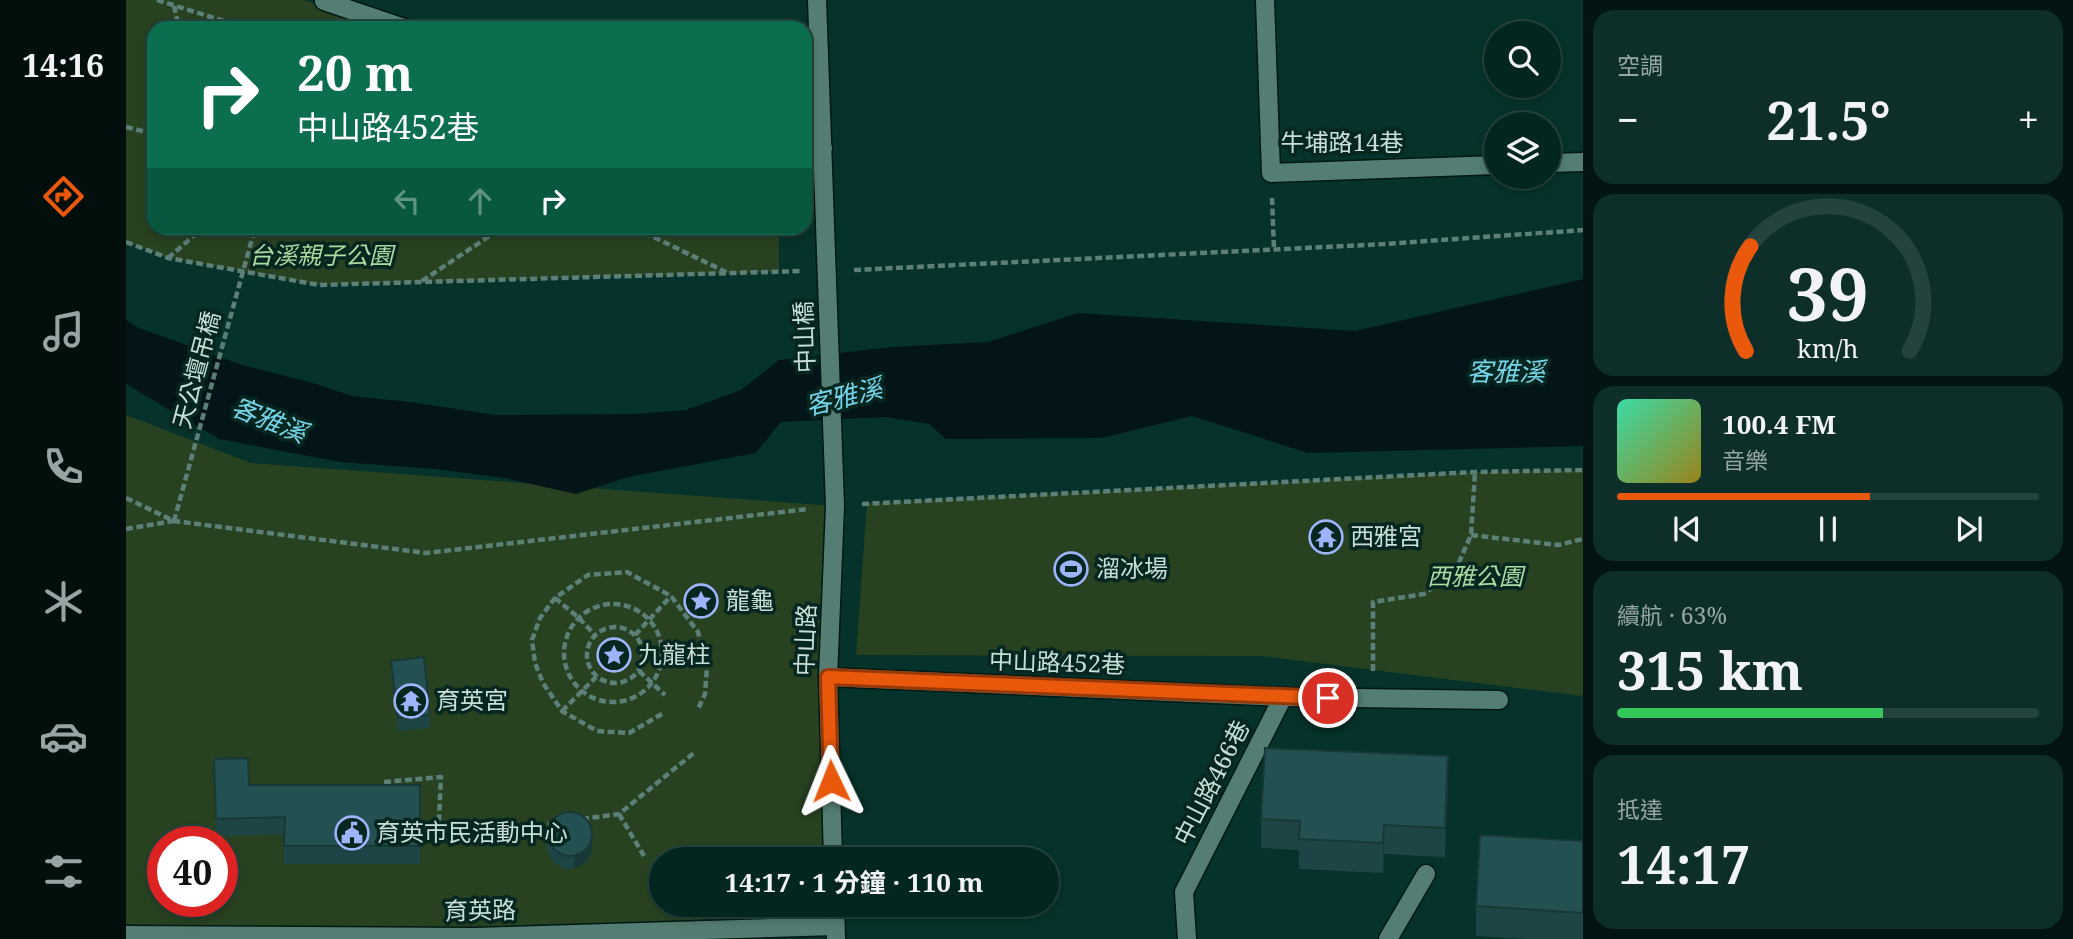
<!DOCTYPE html>
<html lang="zh-TW">
<meta charset="utf-8">
<style>
:root{--surface:#042620;--page:#0d2e29;--text:#f1f3f6;--muted:#97a5a5;--line:#25433e;--accent:#ea580c}
body{margin:0;font-family:"Noto Serif","Noto Sans TC",serif;background:var(--page);color:var(--text);height:100vh;display:flex;flex-direction:column;font-size:26px;white-space:nowrap}
*{box-sizing:border-box;margin:0}
p{font-size:23px;color:var(--muted)}
.icon{flex:none;width:38px;height:38px;fill:none;stroke:currentColor;stroke-width:2;stroke-linecap:round;stroke-linejoin:round}
.map{position:relative;flex:1;overflow:hidden}
.panel{display:flex;flex-direction:column;gap:10px;padding:10px;background:#021512;width:490px}
.panel>*{flex:none}
.guide{position:absolute;left:21px;top:21px;width:665px;height:214px;border-radius:21px;box-shadow:0 4px 10px #0003,0 0 0 2px var(--line);background:#0b6e4f;color:#fff;overflow:hidden}
.buttons{position:absolute;left:1358px;top:21px;display:grid;gap:14px}
.buttons a{display:grid;place-items:center;width:77px;height:77px;border-radius:50%;background:var(--surface);box-shadow:0 4px 10px #0003,0 0 0 2px var(--line);font-size:35px}
.speed{position:absolute;left:21px;top:826px;display:flex;gap:14px;font-size:35px;font-weight:700;text-align:center}
.speed>*{display:grid;place-content:center;width:91px;height:91px;border-radius:50%;background:var(--surface);box-shadow:0 4px 10px #0003,0 0 0 2px var(--line);line-height:1}
.speed .limit{border:10px solid #d22;background:#fff;color:#111}
.pin{position:absolute;display:grid;place-items:center;width:60px;height:60px;color:#fff;margin:-30px;border:4px solid #fff;border-radius:50%;box-shadow:0 2px 7px #0007}
.me{position:absolute;width:77px;margin:-38px;rotate:358deg;stroke-linejoin:round;filter:drop-shadow(0 0 5px #0008)}
.turn{display:flex;align-items:center;gap:24px;height:147px;padding:0 35px;font-size:32px}
.turn .icon{width:91px;height:91px;stroke-width:2.5}
.turn b{display:block;font-size:49px;line-height:60px}
.lanes{display:flex;align-items:center;height:66px;padding:0 35px;background:#0003;justify-content:center;gap:35px;direction:ltr}
.lanes .off{opacity:.35}
.big{font-size:52px;font-weight:700;line-height:1.1}
.panel .widget{flex:1;display:flex;flex-direction:column;justify-content:center;gap:10px;min-width:0;padding:0 24px;border-radius:21px;background:var(--page)}
.panel .dial{align-items:center;gap:0}
.dial svg{height:182px;overflow:visible;fill:none;stroke:var(--line);stroke-width:7;stroke-linecap:round;text-anchor:middle}
.dial text{fill:var(--text);stroke:none}
.song{display:flex;align-items:center;gap:21px}
.cover{width:84px;height:84px;border-radius:10px;background:linear-gradient(135deg,hsl(160 70% 55%),hsl(50 70% 35%))}
.played{height:7px;border-radius:4px;background:linear-gradient(90deg,var(--accent) 60%,var(--line) 60%)}
.keys{display:flex;justify-content:space-around;direction:ltr}
.heat{display:flex;justify-content:space-between;align-items:center;font-size:38px;direction:ltr}
.charge{height:10px;border-radius:5px;background:linear-gradient(90deg,#34c759 63%,var(--line) 0)}
.trip{position:absolute;left:523px;top:847px;width:410px;height:70px;border-radius:35px;background:var(--surface);box-shadow:0 4px 10px #0003,0 0 0 2px var(--line);font-weight:700;line-height:70px;text-align:center}
main{display:flex;flex:1;min-height:0}
.tab-bar{display:flex;flex-direction:column;width:126px;justify-content:space-around;align-items:center;background:#020f0d;color:var(--muted)}
.tab-bar .icon{width:49px;height:49px}
.tab-bar .selected{color:var(--accent)}
.tab-bar b{font-size:32px;color:var(--text)}
.map>svg:first-child{display:block}
.green{fill:#284221;fill-rule:evenodd}
.water{fill:#041519}
.lines{fill:none;stroke-linecap:round;stroke-linejoin:round}
.lane-casing{stroke:#001913;stroke-width:21}
.street-casing{stroke:#001913;stroke-width:21}
.secondary-casing{stroke:#001913;stroke-width:21}
.path{stroke:#5c7f78;stroke-width:4.5;stroke-dasharray:7 3.5;stroke-linecap:butt}
.lane{stroke:#547e73;stroke-width:18}
.street{stroke:#547e73;stroke-width:18}
.secondary{stroke:#547e73;stroke-width:18}
.path-bridge{stroke:#5c7f78;stroke-width:4.5;stroke-dasharray:7 3.5;stroke-linecap:butt}
.wall{fill:#1e4545}
.shaded-wall{fill:#183838}
.building{fill:#235050;stroke:#183838;stroke-width:2}
.route-casing{stroke:#983908;stroke-width:18}
.route{stroke:#ea580c;stroke-width:12}
.labels{text-anchor:middle;stroke-width:7;stroke-linejoin:round;paint-order:stroke}
.street-label{font-size:24px;fill:#c8ded8;stroke:#062720}
.park-label{font-size:24px;font-style:italic;fill:#addca1;stroke:#062720}
.poi-label{font-size:24px;fill:#c8ded8;stroke:#062720;text-anchor:start}
.water-label{font-size:26px;font-style:italic;fill:#75d4ea;stroke:#062720}
</style>
<main>
<nav class="tab-bar">
<b>14:16</b>
<svg class="icon selected" aria-label="directions" viewBox="0 0 24 24"><path d="M12 3l9 9-9 9-9-9zM9 14v-3h6M13 9l2 2-2 2"/></svg>
<svg class="icon" aria-label="music" viewBox="0 0 24 24"><path d="M9 18V5l10-2v13"/><circle cx="6" cy="18" r="3"/><circle cx="16" cy="16" r="3"/></svg>
<svg class="icon" aria-label="phone" viewBox="0 0 24 24"><path d="M5 4h4l2 5-3 2q2 4 5 5l2-3 5 2v4C11 20 4 13 5 4z"/></svg>
<svg class="icon" aria-label="climate" viewBox="0 0 24 24"><path d="M12 3v18M4 7l16 10M4 17L20 7"/></svg>
<svg class="icon" aria-label="car" viewBox="0 0 24 24"><path d="M5 17H2v-5l4-1 3-4h7l3 4 3 1v5h-3M9 17h6M6 11h13"/><circle cx="7" cy="17" r="2"/><circle cx="17" cy="17" r="2"/></svg>
<svg class="icon" aria-label="filters" viewBox="0 0 24 24"><path d="M4 7h16M4 17h16"/><circle cx="9" cy="7" r="2"/><circle cx="15" cy="17" r="2"/></svg>
</nav>
<div class="map">
<svg width="1457" height="939" viewBox="0 0 1457 939">
<rect width="100%" height="100%" fill="#05322a"/>
<g class="green">
<polygon points="0,0 178,0 261,28 28,28 28,228 653,228 653,272 193,285 42,258 0,242"/>
<path d="M0,415L125,463L709,506V859H536V905H709V926L0,930ZM37,842H96V901H37Z"/>
<polygon points="1457,470 1457,696 1137,656 730,655 741,503 1349,472"/>
</g>
<polygon class="water" points="1457,279 1457,446 1182,453 1066,416 976,438 820,439 803,424 760,417 655,422 630,453 502,477 450,494 379,478 309,469 214,462 93,439 0,384 0,320 13,328 116,365 187,383 226,396 284,402 370,415 508,414 560,410 615,390 653,360 765,347 862,342 952,313 1229,331"/>
<g class="lines">
<defs>
<g id="lane">
<polyline points="1139,0 1145,173 1370,165"/>
<polyline points="198,1 278,28"/>
<polyline points="679,144 697,148"/>
<polyline points="1423,163 1457,162"/>
<polyline points="702,677 1157,697 1373,700"/>
<polyline points="1061,939 1058,892 1157,697"/>
<polyline points="1262,939 1300,874"/>
</g>
<polyline id="street" points="0,935 348,937 709,926"/>
<g id="secondary">
<polyline points="691,0 709,506 702,677 707,859"/>
<polyline points="709,905 710,939"/>
</g>
</defs>
<use href="#lane" class="lane-casing"/>
<use href="#street" class="street-casing"/>
<use href="#secondary" class="secondary-casing"/>
<g class="path">
<polyline points="31,0 120,28"/>
<polyline points="48,6 53,28"/>
<polyline points="0,127 28,134"/>
<polyline points="1146,198 1148,249"/>
<polyline points="202,228 225,232 234,228"/>
<polyline points="357,228 368,233 379,228"/>
<polyline points="509,228 602,273"/>
<polyline points="0,242 42,258 193,285 676,271"/>
<polyline points="42,258 77,228"/>
<polyline points="728,270 1260,244 1457,230"/>
<polyline points="296,281 368,233"/>
<polyline points="0,498 48,521 300,553 682,509"/>
<polyline points="736,504 1349,472 1457,470"/>
<polyline points="0,529 47,521"/>
<polyline points="1345,535 1432,545 1457,539"/>
<polyline points="429,598 453,618 469,635"/>
<circle cx="487" cy="653" r="49"/>
<circle cx="489" cy="655" r="28"/>
<polyline points="509,635 545,596"/>
<polyline points="513,671 539,695"/>
<polyline points="1247,671 1247,602 1298,594 1330,569 1345,535 1349,472"/>
<polyline points="436,711 470,677"/>
<polyline points="536,714 503,733 471,731 436,711 417,683 409,663 406,640 414,618 429,598 462,575 501,572 545,596 572,632 581,666 579,694 572,709"/>
<polyline points="258,782 315,777 312,840 430,823"/>
<polyline points="493,814 518,856"/>
<polyline points="456,819 493,814 569,752"/>
</g>
<use href="#lane" class="lane"/>
<use href="#street" class="street"/>
<use href="#secondary" class="secondary"/>
<polyline class="path-bridge" points="48,521 129,228"/>
</g>
<g class="wall">
<polygon points="265,661 304,715 304,728 272,731 265,674"/>
<polygon points="88,759 123,785 294,785 294,864 158,864 158,834 90,836"/>
<polygon points="1322,785 1319,857 1258,854 1257,873 1173,869 1173,850 1135,848 1135,819"/>
<polygon points="421,835 466,849 464,856 460,862 448,869 440,869 427,862 421,848"/>
<polygon points="1457,841 1457,939 1400,939 1350,936 1350,906"/>
</g>
<g class="shaded-wall">
<polygon points="1322,756 1322,785 1319,857 1319,828"/>
<polygon points="1258,825 1258,854 1257,873 1257,843"/>
<polygon points="466,836 466,849 464,856 460,862 448,869 448,856"/>
</g>
<g class="building">
<polygon points="298,657 304,715 272,718 265,661"/>
<polygon points="1139,748 1322,756 1319,828 1258,825 1257,843 1173,839 1174,821 1135,819"/>
<polygon points="122,758 123,785 294,785 294,846 158,846 159,817 90,819 88,759"/>
<circle cx="444" cy="834" r="22"/>
<polygon points="1354,835 1457,841 1457,913 1350,906"/>
</g>
<g class="lines">
<defs>
<polyline id="route" points="705,781 702,677 1202,698"/>
</defs>
<use href="#route" class="route-casing"/>
<use href="#route" class="route"/>
</g>
<defs>
<symbol id="temple-ring" viewBox="-11 -11 22 22"><circle r="9.5" fill="#062720" stroke="#9eb4fd" stroke-width="1.5"/><path d="M0-6L5-2H3V0L6.5 2.5H4V6H1.5V3h-3V6H-4V2.5H-6.5L-3 0V-2H-5Z" fill="#9eb4fd"/></symbol>
<symbol id="stadium-ring" viewBox="-11 -11 22 22"><circle r="9.5" fill="#062720" stroke="#9eb4fd" stroke-width="1.5"/><path d="M0-5a6.5 5 0 1 0 0 10a6.5 5 0 1 0 0-10ZM-3.5-1.8h7v3.6h-7Z" fill="#9eb4fd"/></symbol>
<symbol id="sight-ring" viewBox="-11 -11 22 22"><circle r="9.5" fill="#062720" stroke="#9eb4fd" stroke-width="1.5"/><path d="M0-6L1.8-2.2L6-1.7L2.9 1.2L3.7 5.4L0 3.3L-3.7 5.4L-2.9 1.2L-6-1.7L-1.8-2.2Z" fill="#9eb4fd"/></symbol>
<symbol id="civic-ring" viewBox="-11 -11 22 22"><circle r="9.5" fill="#062720" stroke="#9eb4fd" stroke-width="1.5"/><path d="M-.6-6.5H3V-4.5H.6V-3L4-1V1h2V6H-6V1h2V-1L-.6-3ZM-1.2 2.5V6h2.4V2.5Z" fill="#9eb4fd"/></symbol>
</defs>
<g fill-rule="evenodd">
<use href="#temple-ring" x="1181" y="518" width="38" height="38"/>
<use href="#stadium-ring" x="926" y="550" width="38" height="38"/>
<use href="#sight-ring" x="556" y="582" width="38" height="38"/>
<use href="#sight-ring" x="469" y="636" width="38" height="38"/>
<use href="#temple-ring" x="266" y="682" width="38" height="38"/>
<use href="#civic-ring" x="207" y="814" width="38" height="38"/>
</g>
<g class="labels">
<g class="street-label">
<text x="1216" y="151">牛埔路14巷</text>
<text transform="translate(679 337) rotate(-92)" y="8">中山橋</text>
<text transform="translate(71 370) rotate(-75)" y="8">天公壇吊橋</text>
<text transform="translate(680 640) rotate(-88)" y="8">中山路</text>
<text transform="translate(931 663) rotate(2)" y="8">中山路452巷</text>
<text transform="translate(1086 783) rotate(-63)" y="8">中山路466巷</text>
<text transform="translate(354 911) rotate(-1)" y="8">育英路</text>
</g>
<g class="park-label">
<text x="195" y="264">台溪親子公園</text>
<text x="1349" y="585">西雅公園</text>
</g>
<g class="poi-label">
<text x="1224" y="545">西雅宮</text>
<text x="970" y="577">溜冰場</text>
<text x="600" y="609">龍龜</text>
<text x="512" y="663">九龍柱</text>
<text x="310" y="709">育英宮</text>
<text x="250" y="841">育英市民活動中心</text>
</g>
<g class="water-label">
<text x="1380" y="381">客雅溪</text>
<text transform="translate(718 397) rotate(-14)" y="9">客雅溪</text>
<text transform="translate(143 420) rotate(22)" y="9">客雅溪</text>
</g>
</g>
</svg>
<div class="buttons">
<a><svg class="icon" aria-label="search" viewBox="0 0 24 24"><circle cx="10" cy="10" r="6"/><path d="M15 15l6 6"/></svg></a>
<a><svg class="icon" aria-label="layers" viewBox="0 0 24 24"><path d="M12 4l9 5-9 5-9-5zM3 14l9 5 9-5"/></svg></a>
</div>
<div class="speed"><div class="limit">40</div></div>
<div class="pin" style="left:1202px;top:698px;background:#d93025"><svg class="icon" aria-label="arrive" viewBox="0 0 24 24"><path d="M6 21V4h12l-3 4 3 4H6"/></svg></div>
<svg class="me" style="left:705px;top:781px" viewBox="-20 -20 40 40"><path d="M0-17L14 15 0 8-14 15z" fill="#ea580c" stroke="#fff" stroke-width="4"/></svg>
<div class="trip">14:17 · 1 分鐘 · 110 m</div>
<div class="guide">
<div class="turn"><svg class="icon" aria-label="right" viewBox="0 0 24 24"><path d="M7 20v-9h11M14 6l5 5-5 5"/></svg><div><b>20 m</b>中山路452巷</div></div>
<div class="lanes"><svg class="icon off" aria-label="left" viewBox="0 0 24 24"><path d="M17 20v-9H6M10 6l-5 5 5 5"/></svg><svg class="icon off" aria-label="ahead" viewBox="0 0 24 24"><path d="M12 20V5M6 11l6-6 6 6"/></svg><svg class="icon" aria-label="right" viewBox="0 0 24 24"><path d="M7 20v-9h11M14 6l5 5-5 5"/></svg></div>
</div>
</div>
<section class="panel">
<div class="widget"><p>空調</p>
<div class="heat"><a>−</a><b class="big">21.5°</b><a>+</a></div>
</div>
<div class="widget dial"><svg viewBox="0 0 100 80">
<path d="M14 69A42 42 0 1 1 86 69"/>
<path d="M14 69A42 42 0 0 1 16 23" stroke="#ea580c"/>
<text x="50" y="56" font-size="32" font-weight="700">39</text>
<text x="50" y="72" font-size="11">km/h</text>
</svg></div>
<div class="widget">
<div class="song"><i class="cover"></i><div><b>100.4 FM</b><p>音樂</p></div></div>
<div class="played"></div>
<div class="keys"><svg class="icon" aria-label="previous" viewBox="0 0 24 24"><path d="M18 5L8 12l10 7zM5 5v14"/></svg><svg class="icon" aria-label="pause" viewBox="0 0 24 24"><path d="M8 5v14M16 5v14"/></svg><svg class="icon" aria-label="next" viewBox="0 0 24 24"><path d="M6 5l10 7-10 7zM19 5v14"/></svg></div>
</div>
<div class="widget"><p>續航 · 63%</p><b class="big">315 km</b><div class="charge"></div></div>
<div class="widget"><p>抵達</p><b class="big">14:17</b></div>
</section>
</main>
